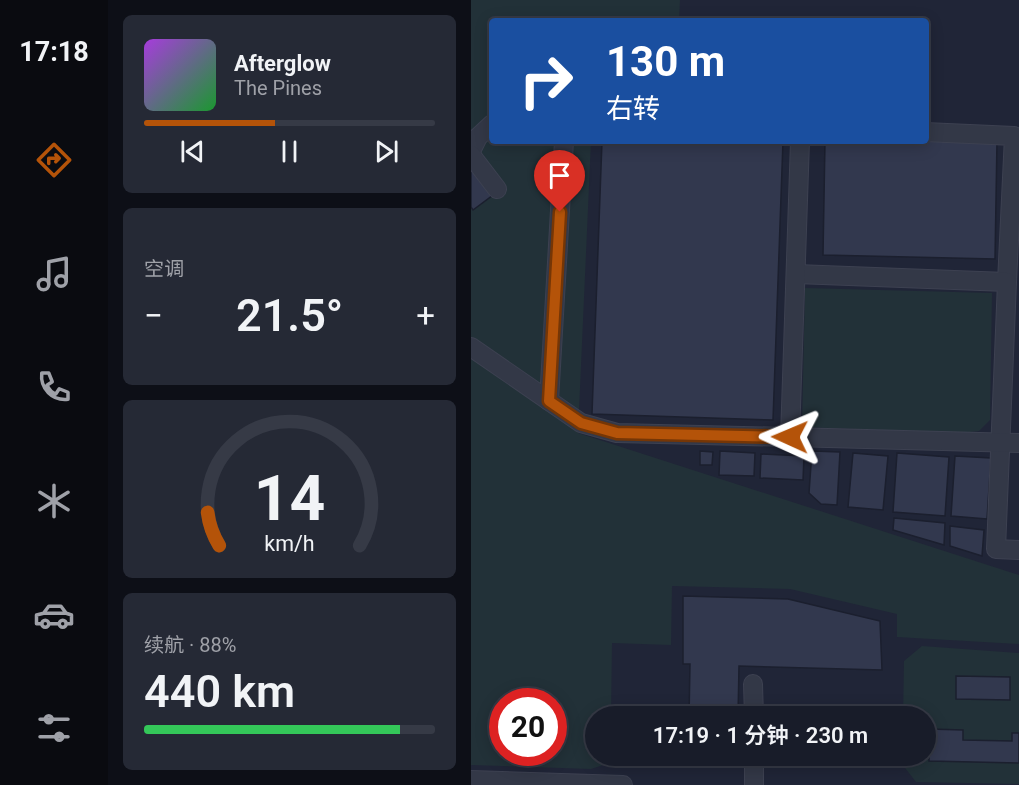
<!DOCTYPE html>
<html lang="zh">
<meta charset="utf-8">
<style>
:root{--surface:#181c29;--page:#252935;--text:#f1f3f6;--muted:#9fa1a8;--line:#363a46;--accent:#b45309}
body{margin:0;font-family:Roboto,"Noto Sans SC",sans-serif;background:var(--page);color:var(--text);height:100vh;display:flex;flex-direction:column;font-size:22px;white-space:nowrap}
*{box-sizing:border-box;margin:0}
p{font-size:20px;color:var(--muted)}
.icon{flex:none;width:33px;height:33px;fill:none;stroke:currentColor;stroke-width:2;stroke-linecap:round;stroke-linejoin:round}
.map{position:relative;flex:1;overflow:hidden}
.details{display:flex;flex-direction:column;gap:15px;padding:15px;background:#0d0f17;width:363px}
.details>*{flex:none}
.hud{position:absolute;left:18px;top:18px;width:440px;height:126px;border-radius:6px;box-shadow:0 3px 15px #0003,0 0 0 2px var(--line);background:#1a4fa0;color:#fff;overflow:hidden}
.speed{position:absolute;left:18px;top:688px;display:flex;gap:12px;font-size:30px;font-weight:700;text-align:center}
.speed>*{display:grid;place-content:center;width:78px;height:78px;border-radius:50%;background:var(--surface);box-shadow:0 3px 15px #0003,0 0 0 2px var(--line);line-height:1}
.speed .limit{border:9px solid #d22;background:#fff;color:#111}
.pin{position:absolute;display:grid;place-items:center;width:51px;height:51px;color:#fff;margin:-62px -26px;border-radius:50% 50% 50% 0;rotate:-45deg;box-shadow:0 0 6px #0007}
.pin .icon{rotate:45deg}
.me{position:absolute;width:66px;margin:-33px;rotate:271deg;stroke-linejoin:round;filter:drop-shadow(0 0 4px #0008)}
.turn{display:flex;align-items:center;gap:21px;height:126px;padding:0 18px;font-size:27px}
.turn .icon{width:78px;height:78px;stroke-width:2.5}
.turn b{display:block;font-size:42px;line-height:51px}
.big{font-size:45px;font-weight:600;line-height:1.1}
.details .widget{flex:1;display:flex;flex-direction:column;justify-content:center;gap:9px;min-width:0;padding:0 21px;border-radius:9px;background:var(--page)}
.details .dial{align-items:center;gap:0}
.dial svg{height:156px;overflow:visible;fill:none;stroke:var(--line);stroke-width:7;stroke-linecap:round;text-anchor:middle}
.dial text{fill:var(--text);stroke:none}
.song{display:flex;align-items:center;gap:18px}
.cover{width:72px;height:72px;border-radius:9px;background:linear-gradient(135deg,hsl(280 70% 55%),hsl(130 70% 35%))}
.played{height:6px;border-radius:3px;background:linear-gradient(90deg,var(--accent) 45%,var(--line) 45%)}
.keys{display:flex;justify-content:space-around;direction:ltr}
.heat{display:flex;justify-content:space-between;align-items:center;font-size:33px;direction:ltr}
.charge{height:9px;border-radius:4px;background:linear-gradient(90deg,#34c759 88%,var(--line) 0)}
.trip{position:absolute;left:114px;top:706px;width:351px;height:60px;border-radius:30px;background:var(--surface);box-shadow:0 3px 15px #0003,0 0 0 2px var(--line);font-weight:600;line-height:60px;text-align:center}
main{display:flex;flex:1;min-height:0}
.menu{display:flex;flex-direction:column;width:108px;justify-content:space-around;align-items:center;background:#0a0b10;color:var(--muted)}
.menu .icon{width:42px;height:42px}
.menu .on{color:var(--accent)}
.menu b{font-size:27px;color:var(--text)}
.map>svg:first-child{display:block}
.green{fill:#223138;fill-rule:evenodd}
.building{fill:#32384e;stroke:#1b1f2e;stroke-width:1.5}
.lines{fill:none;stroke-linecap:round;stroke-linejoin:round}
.minor-casing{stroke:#3d4151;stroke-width:20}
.minor{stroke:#333847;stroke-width:18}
.route-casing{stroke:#753606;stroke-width:15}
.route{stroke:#b45309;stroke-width:10}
</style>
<main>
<nav class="menu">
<b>17:18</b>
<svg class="icon on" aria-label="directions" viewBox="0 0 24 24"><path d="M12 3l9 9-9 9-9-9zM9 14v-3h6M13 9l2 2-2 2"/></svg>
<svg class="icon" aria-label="music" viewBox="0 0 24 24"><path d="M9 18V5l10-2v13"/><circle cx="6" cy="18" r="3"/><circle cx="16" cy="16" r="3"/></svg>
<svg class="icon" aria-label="phone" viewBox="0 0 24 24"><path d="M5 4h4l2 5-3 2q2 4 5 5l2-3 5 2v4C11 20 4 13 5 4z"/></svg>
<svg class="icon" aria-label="climate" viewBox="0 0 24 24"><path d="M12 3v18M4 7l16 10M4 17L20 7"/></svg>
<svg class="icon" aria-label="car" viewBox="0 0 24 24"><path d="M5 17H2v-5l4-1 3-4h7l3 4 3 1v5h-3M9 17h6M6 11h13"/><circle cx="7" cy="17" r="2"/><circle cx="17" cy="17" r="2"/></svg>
<svg class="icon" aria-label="filters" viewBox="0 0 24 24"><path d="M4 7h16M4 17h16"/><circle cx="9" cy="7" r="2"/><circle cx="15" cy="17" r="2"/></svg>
</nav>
<section class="details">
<div class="widget">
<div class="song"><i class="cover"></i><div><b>Afterglow</b><p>The Pines</p></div></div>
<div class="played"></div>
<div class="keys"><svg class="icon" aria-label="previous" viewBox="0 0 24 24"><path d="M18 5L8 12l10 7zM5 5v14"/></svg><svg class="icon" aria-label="pause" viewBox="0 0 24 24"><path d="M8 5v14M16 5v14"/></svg><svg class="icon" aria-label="next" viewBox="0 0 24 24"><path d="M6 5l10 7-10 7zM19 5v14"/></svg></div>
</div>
<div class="widget"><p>空调</p>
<div class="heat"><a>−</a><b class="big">21.5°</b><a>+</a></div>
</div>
<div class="widget dial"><svg viewBox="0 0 100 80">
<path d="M14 69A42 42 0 1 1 86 69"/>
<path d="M14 69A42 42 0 0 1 8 52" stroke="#b45309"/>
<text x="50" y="56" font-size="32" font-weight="700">14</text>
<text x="50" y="72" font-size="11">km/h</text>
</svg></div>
<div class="widget"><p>续航 · 88%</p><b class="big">440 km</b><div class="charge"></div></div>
</section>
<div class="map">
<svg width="548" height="785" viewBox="0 0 548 785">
<rect width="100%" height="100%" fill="#202537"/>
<g class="green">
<path d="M0,0H209L208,21H21V141H120L107,433L548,575V644L426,637V614L319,589L201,586L200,645L141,643L140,717H124V756H138L135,764L120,769L0,765ZM32,702H82V753H32Z"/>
<polygon points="334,288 521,293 519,420 508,431 491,433 331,427"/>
<polygon points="451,646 548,653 548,784 445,782 431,764 432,756 454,756 454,717 432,717 433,661"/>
</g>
<g class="building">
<polygon points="131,141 312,141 302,420 121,414"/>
<polygon points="354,141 526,141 524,259 352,255"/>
<polygon points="0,165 22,195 2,210 0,207"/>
<polygon points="229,451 242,452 241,465 229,465"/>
<polygon points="249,451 284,453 283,476 248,475"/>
<polygon points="341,451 369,452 366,505 350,504 338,493"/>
<polygon points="382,453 417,456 412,510 377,507"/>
<polygon points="426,453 478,457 474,516 422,512"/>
<polygon points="290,454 333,456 332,480 289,478"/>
<polygon points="484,456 520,458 516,519 480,516"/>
<polygon points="423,518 474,523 473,545 422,530"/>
<polygon points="479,526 513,530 511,556 479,546"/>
<polygon points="212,596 317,599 409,621 411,670 268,666 267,717 218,717 219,664 212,664"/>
<polygon points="485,676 539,677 539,700 485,699"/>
<rect x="153" y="709" width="45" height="8"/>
<polygon points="324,709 419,711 418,717 324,717"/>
<polygon points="458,729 492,730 492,740 541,741 541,733 548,733 548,763 458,761"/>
<polygon points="357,756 418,756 418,757"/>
</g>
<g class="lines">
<defs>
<g id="minor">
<polyline points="454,132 543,136 536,282"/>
<polyline points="0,151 7,137 21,124"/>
<polyline points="0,155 26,189"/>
<polyline points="325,274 536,282 525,549 548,550"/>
<polyline points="0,347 110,423 146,433 319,437 329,141"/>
<polyline points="78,401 93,141"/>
<polyline points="319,437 548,443"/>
<polyline points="282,684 283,717"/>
<polyline points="283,756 283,785"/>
<polyline points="0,780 152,785"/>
</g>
</defs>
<use href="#minor" class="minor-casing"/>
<use href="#minor" class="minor"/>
</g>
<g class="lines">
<defs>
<polyline id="route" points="89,212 78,401 110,423 146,433 319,437"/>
</defs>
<use href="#route" class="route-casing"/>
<use href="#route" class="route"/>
</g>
</svg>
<div class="speed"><div class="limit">20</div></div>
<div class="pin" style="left:89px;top:212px;background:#d93025"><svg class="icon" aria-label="arrive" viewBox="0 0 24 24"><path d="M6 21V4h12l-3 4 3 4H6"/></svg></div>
<svg class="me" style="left:319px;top:437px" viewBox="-20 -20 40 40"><path d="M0-17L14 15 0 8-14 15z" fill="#b45309" stroke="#fff" stroke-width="4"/></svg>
<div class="trip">17:19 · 1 分钟 · 230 m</div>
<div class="hud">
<div class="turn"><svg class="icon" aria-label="right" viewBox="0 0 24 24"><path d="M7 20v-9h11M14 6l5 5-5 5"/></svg><div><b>130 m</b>右转</div></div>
</div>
</div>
</main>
